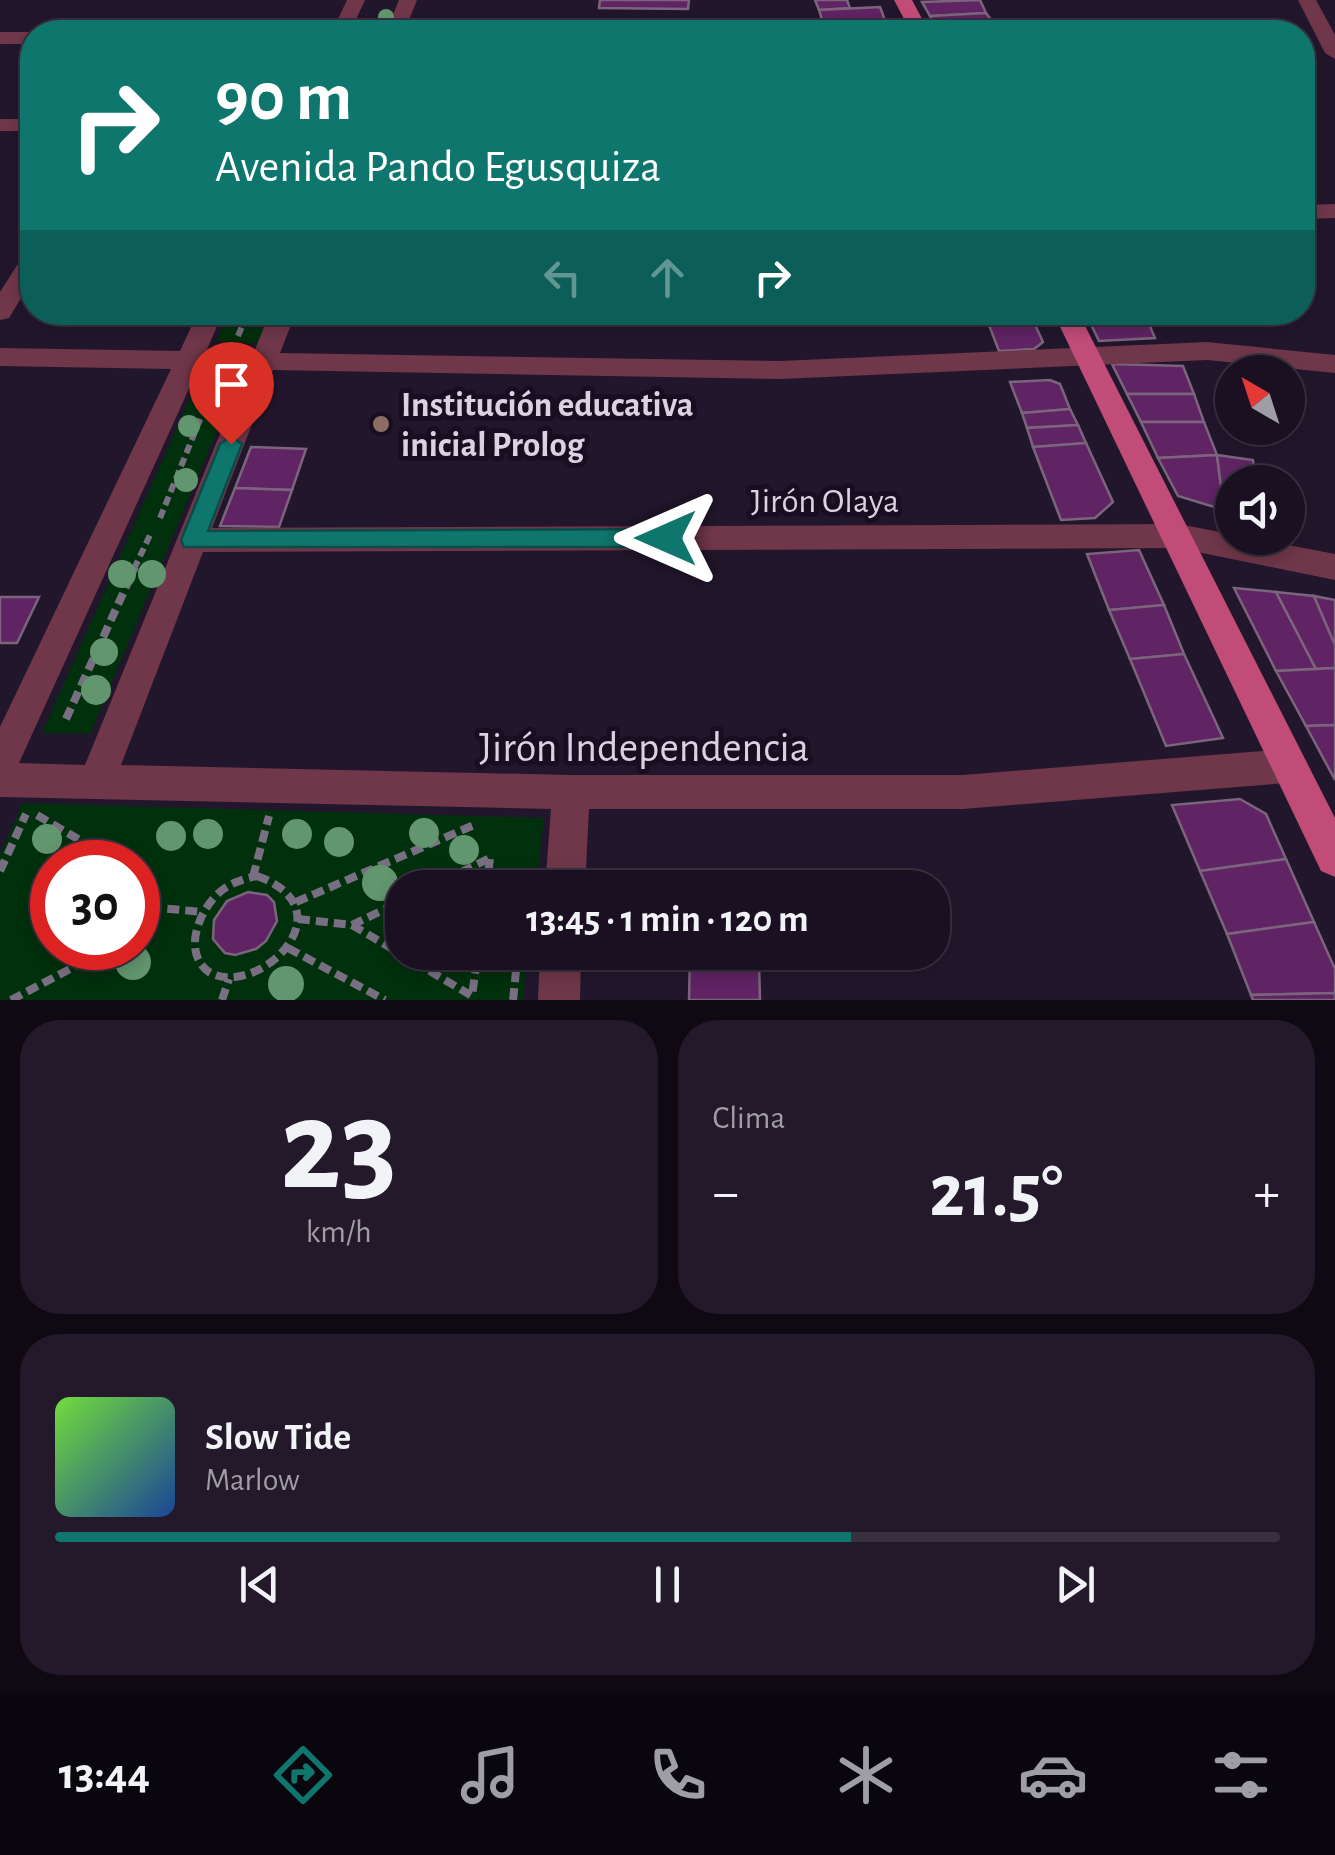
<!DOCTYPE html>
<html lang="es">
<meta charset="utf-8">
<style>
:root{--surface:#1a1021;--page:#23192a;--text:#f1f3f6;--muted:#9f9da5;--line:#38303f;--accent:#0f766e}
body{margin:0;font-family:"Alegreya Sans",sans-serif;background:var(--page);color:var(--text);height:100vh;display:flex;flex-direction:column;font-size:38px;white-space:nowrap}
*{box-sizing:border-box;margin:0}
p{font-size:32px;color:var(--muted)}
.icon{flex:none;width:55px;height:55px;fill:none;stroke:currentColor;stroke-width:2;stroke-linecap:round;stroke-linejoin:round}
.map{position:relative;height:1000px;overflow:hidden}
.details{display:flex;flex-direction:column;gap:20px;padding:20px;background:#0e0912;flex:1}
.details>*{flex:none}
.banner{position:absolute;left:20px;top:20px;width:1295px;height:305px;border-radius:40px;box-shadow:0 5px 15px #0003,0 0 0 2px var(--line);background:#0f766e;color:#fff;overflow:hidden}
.needle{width:65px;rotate:321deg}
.buttons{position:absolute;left:1215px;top:355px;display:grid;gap:20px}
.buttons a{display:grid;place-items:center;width:90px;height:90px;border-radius:50%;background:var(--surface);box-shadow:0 5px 15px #0003,0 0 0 2px var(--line);font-size:50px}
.speed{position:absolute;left:30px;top:840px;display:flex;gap:20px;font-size:50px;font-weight:700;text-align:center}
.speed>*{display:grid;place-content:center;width:130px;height:130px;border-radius:50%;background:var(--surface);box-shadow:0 5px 15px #0003,0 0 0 2px var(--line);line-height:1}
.speed .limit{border:15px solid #d22;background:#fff;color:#111}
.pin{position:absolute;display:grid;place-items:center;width:85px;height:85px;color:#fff;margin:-102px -42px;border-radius:50% 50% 50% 0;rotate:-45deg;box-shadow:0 0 10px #0007}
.pin .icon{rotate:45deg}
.me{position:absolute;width:110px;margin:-55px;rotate:270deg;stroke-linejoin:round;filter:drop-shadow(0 0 8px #0008)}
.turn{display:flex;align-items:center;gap:35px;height:210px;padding:0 30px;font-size:45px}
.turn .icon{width:130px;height:130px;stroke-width:2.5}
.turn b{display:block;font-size:70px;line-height:85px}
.lanes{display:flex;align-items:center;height:95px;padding:0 30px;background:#0003;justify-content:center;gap:50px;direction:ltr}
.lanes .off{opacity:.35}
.big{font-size:75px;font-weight:600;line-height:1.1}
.details .widget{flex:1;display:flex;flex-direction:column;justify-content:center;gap:15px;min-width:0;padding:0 35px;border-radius:40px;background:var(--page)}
.details .dial{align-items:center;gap:0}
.dial b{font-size:130px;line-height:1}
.song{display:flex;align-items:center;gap:30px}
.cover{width:120px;height:120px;border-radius:15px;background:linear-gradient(135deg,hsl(100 70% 55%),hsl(220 70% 35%))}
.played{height:10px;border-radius:5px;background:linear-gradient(90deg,var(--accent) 65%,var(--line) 65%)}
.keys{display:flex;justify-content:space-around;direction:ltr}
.heat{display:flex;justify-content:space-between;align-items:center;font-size:55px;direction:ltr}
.details .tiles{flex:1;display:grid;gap:20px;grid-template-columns:1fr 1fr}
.widget:last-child{grid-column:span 2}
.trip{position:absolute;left:385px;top:870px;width:565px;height:100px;border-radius:40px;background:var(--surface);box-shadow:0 5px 15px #0003,0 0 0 2px var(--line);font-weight:600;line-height:100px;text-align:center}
.tabs{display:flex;height:160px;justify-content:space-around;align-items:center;background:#0a060d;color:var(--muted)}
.tabs .icon{width:70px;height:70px}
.tabs .current{color:var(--accent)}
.tabs b{font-size:45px;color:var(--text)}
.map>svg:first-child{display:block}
.green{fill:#00300c;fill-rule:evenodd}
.building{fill:#602364;stroke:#7b657c;stroke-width:2.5}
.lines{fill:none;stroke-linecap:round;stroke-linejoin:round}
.path-far1{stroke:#796f82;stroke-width:6;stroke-dasharray:9 5;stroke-linecap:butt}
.path{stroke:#796f82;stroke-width:8;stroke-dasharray:12 6;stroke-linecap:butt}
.minor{fill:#70374a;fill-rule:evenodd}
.major{fill:#c24c78;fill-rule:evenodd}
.tree{fill:#62966f}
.route{fill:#0f766e;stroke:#0a4d48;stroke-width:2.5}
.education-dot{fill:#8d6e63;stroke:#190d22;stroke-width:4}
.labels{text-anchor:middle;stroke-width:10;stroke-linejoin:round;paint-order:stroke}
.poi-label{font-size:35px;font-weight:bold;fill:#dad2e1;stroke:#190d22;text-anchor:start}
.street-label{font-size:35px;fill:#dad2e1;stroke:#190d22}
.near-street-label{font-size:42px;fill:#dad2e1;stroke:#190d22}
</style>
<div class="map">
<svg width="1335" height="1000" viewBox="0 0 1335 1000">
<rect width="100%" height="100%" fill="#22162c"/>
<g class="green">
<polygon points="229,313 270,313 257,344 216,341"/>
<polygon points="201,373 241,373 90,734 42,733"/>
<path d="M23,803L544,818L536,887L402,888V952L528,953L523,1000H0V854ZM52,862H138V948H52Z"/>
</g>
<g class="building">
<polygon points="600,0 689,0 688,9 599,8"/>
<polygon points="815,0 847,0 850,8 819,10"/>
<polygon points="980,0 986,13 930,16 922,2"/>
<polygon points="880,7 885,20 823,23 819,10"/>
<polygon points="986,13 993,22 936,24 930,16"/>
<polygon points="885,20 890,32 827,32 823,23"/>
<polygon points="993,22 999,30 940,32 936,24"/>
<polygon points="984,312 1029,312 1032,318 987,320"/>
<polygon points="1085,312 1144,312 1155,338 1099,341"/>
<polygon points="1032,318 1043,342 1034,349 999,351 987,320"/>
<polygon points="1112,364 1183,366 1194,394 1127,394"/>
<polygon points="1050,380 1060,384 1070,409 1022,413 1010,382"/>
<polygon points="1127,394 1194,394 1204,422 1141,422"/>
<polygon points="1070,409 1078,425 1027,428 1022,413"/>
<polygon points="1141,422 1204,422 1217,455 1158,458"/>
<polygon points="1078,425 1086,443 1033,447 1027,428"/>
<polygon points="1086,443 1113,502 1095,518 1061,520 1033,447"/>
<polygon points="251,447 306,449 292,490 235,488"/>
<polygon points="1217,455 1224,510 1178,496 1158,458"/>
<polygon points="1217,455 1253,460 1255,482 1232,482 1232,512 1224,510"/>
<polygon points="235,488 292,490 279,527 220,526"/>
<polygon points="1139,550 1164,605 1109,610 1087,554"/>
<polygon points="1234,588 1276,592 1316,669 1276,671"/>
<polygon points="1276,592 1314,596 1335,644 1335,668 1316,669"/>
<polygon points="1314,596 1335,600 1335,644 1331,636"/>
<polygon points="0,597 39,597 17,643 0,643"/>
<polygon points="1164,605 1184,654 1130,659 1109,610"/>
<polygon points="1184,654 1223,738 1166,746 1130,659"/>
<polygon points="1335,668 1335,725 1306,726 1276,671"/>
<polygon points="1335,725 1335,780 1306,726"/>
<polygon points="1240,799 1266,814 1286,859 1200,871 1172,805"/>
<polygon points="1286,859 1314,922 1227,934 1200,871"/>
<polygon points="248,892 267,895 274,902 277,921 266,941 256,949 235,955 225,953 213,939 214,920 227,901"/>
<polygon points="1314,922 1335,969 1335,993 1251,995 1227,934"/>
<polygon points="690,952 725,952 725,961 759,962 760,1000 689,1000"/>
<polygon points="1335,993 1335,1000 1253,1000 1251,995"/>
</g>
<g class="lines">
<g class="path-far1">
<polyline points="238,336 248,312"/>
<polyline points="160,518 214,385"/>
<polyline points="134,569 150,535"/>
</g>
<g class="path">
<polyline points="66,719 135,567"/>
<polyline points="37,815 117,862"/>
<polyline points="0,871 26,814"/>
<polyline points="138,876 159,908"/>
<path d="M257,876C352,910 256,1000 209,972C181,952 200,908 221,891C232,882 244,879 257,876Z"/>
<polyline points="253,877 269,816"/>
<polyline points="429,888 490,858"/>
<polyline points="486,888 490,859"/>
<polyline points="296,902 474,825"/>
<polyline points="298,919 352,925 402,901"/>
<polyline points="352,925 472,996 478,952"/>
<polyline points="138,926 159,908 203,912"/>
<polyline points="288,948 385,1000"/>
<polyline points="11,1000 110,948"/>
<polyline points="222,1000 229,979"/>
<polyline points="513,1000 518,952"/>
</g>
<g class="minor">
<polygon points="347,0 365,0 350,32 332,32"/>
<polygon points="399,0 417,0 404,32 386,32"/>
<polygon points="1298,0 1316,0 1335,35 1335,59 1325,53"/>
<polygon points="0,32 33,32 32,44 0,44"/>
<rect x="0" y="119" width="32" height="12"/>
<polygon points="1335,204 1335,218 1302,219 1302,205"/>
<polygon points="32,254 32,280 9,318 0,320 0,292 23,256"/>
<path d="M198,312H223L206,352H254L270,312H296L280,353L780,361L1207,342L1335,355V373L1207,360L780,379L273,370L212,528L1178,524L1335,554V580L1178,548L203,552L121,765L571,775H963L1287,749L1300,754L1305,766L1300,778L1287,783L963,809H589L585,888H545L551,809L0,797V727L171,369L0,366V348L180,351ZM198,369L246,370L85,765L19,763Z"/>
<polygon points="540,952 581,952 580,1000 538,1000"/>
</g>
<g class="major">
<polygon points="894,0 912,0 929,32 911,32"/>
<polygon points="1053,312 1078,312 1335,818 1335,877 1321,871"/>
</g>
</g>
<g class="tree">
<circle cx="386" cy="17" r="8"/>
<circle cx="221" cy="401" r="11"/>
<circle cx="189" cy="426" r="11"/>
<circle cx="186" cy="480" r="12"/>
<circle cx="122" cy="574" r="14"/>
<circle cx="152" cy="574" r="14"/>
<circle cx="104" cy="652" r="14"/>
<circle cx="96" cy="690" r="15"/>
<circle cx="424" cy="833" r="15"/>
<circle cx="208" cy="834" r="15"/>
<circle cx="297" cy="834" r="15"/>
<circle cx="171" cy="836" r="15"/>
<circle cx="47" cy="839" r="15"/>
<circle cx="339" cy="842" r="15"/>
<circle cx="464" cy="850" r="15"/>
<circle cx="380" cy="883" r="18"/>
<circle cx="133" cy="962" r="18"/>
<circle cx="286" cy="984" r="18"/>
</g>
<polygon class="route" points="231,436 242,444 208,531 666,529 677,538 666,547 184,547 181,540 220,444"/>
<circle class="education-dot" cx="381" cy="424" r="10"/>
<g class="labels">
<g class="poi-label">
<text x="401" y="416">Institución educativa<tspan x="401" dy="40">inicial Prolog</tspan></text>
</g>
<g class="street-label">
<text x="825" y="512">Jirón Olaya</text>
</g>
<g class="near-street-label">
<text x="644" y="761">Jirón Independencia</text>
</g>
</g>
</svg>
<div class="buttons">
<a><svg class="needle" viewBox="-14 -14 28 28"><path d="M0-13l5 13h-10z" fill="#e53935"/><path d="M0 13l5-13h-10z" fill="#9f9da5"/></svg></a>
<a><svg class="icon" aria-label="sound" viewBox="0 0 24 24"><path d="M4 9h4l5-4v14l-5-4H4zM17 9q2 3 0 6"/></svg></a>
</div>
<div class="speed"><div class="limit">30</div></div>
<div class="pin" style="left:231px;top:444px;background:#d93025"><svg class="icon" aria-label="arrive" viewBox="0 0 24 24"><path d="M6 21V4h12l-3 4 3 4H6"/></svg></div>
<svg class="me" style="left:666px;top:538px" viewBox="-20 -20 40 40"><path d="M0-17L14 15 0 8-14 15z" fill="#0f766e" stroke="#fff" stroke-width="4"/></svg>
<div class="trip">13:45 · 1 min · 120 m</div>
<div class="banner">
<div class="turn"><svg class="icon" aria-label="right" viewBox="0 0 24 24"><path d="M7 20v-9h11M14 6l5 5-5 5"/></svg><div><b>90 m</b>Avenida Pando Egusquiza</div></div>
<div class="lanes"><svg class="icon off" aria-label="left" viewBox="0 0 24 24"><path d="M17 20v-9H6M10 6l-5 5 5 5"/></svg><svg class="icon off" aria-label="ahead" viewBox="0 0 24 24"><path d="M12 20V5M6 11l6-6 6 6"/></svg><svg class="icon" aria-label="right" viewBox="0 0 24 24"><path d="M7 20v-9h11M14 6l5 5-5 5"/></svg></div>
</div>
</div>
<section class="details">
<div class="tiles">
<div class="widget dial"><b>23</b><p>km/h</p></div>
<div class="widget"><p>Clima</p>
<div class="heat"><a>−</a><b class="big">21.5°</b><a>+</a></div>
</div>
<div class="widget">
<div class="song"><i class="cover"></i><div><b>Slow Tide</b><p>Marlow</p></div></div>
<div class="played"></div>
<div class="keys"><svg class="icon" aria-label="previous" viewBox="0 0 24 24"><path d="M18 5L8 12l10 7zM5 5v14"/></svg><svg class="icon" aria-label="pause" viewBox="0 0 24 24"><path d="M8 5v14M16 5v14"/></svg><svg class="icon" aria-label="next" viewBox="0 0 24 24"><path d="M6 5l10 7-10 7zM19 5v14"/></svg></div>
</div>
</div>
</section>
<nav class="tabs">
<b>13:44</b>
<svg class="icon current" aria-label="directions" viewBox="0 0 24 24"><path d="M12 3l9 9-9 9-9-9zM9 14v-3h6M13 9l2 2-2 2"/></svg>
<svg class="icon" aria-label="music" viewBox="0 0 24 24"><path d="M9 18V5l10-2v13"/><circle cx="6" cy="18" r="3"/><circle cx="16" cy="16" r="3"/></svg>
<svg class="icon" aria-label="phone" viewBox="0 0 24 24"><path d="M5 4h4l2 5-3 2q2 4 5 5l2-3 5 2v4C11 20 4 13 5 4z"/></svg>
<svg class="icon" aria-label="climate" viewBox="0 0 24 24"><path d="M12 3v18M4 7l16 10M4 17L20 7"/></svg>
<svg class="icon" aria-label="car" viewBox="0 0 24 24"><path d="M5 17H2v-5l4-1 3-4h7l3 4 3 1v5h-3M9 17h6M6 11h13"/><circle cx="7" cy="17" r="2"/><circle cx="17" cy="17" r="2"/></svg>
<svg class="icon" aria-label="filters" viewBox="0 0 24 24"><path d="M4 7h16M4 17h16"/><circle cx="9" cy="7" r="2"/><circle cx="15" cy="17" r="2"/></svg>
</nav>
